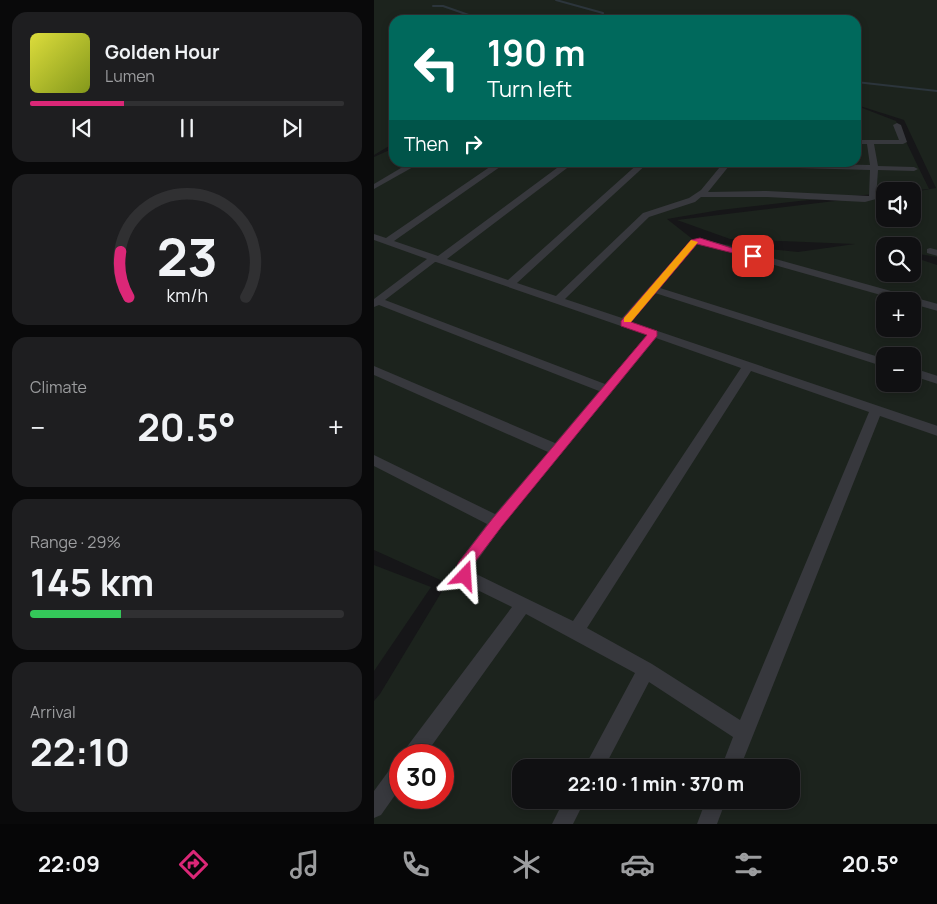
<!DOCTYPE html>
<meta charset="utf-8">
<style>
:root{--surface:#101012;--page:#1e1e20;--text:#f1f3f6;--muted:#9c9d9f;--line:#303032;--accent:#db2777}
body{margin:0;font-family:Manrope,sans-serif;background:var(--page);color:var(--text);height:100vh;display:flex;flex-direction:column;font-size:19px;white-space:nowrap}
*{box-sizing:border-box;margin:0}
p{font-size:16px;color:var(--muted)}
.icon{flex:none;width:28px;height:28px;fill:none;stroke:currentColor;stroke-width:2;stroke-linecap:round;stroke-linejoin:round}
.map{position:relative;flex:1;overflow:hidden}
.panel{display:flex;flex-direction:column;gap:12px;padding:12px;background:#09090a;width:374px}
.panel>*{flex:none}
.hud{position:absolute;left:15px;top:15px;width:472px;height:152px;border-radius:15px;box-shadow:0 2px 8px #0003,0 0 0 1px var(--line);background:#00695c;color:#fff;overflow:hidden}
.controls{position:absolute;left:502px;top:182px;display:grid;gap:10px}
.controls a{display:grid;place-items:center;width:45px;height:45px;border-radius:10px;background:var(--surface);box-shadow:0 2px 8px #0003,0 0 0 1px var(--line);font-size:25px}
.speed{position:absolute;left:15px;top:744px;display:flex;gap:10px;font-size:25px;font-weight:700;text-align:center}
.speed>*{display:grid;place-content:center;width:65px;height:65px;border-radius:50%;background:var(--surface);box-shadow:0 2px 8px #0003,0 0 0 1px var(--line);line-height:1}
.speed .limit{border:8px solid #d22;background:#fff;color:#111}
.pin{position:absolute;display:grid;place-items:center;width:42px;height:42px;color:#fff;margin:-21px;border-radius:10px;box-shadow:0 2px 8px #0006}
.me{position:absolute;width:55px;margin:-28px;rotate:20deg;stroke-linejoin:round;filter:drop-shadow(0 0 4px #0008)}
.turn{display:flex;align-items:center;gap:18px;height:105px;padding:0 15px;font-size:22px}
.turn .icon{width:65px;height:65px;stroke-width:2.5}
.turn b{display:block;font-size:35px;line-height:42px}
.then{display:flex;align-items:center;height:48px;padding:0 15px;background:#0003;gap:10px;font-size:19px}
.big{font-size:38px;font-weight:700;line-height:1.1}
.panel .tile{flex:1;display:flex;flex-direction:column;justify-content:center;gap:8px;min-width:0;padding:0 18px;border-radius:15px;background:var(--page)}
.panel .dial{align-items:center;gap:0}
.dial svg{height:130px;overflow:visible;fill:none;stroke:var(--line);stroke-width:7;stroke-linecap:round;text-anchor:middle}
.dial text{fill:var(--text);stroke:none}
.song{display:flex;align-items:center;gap:15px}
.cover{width:60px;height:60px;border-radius:8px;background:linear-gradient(135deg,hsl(60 70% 55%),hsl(70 70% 35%))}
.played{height:5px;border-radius:2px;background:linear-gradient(90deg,var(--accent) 30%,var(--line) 30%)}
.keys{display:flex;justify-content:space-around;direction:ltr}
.heat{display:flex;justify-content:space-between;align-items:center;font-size:28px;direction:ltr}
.charge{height:8px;border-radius:4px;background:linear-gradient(90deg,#34c759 29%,var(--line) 0)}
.trip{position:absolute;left:138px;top:759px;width:288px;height:50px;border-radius:15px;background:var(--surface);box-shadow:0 2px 8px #0003,0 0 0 1px var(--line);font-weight:700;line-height:50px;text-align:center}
.menu{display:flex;height:80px;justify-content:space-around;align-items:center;background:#060607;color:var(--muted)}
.menu .icon{width:35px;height:35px}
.menu .current{color:var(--accent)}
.menu b{font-size:22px;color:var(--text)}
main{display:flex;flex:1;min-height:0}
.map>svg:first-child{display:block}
.green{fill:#1c231d;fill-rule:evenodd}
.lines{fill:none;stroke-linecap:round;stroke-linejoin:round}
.stream{stroke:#2c353c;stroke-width:2}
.minor{fill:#37383d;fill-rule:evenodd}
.route{fill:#db2777;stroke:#8e194d}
.slow{fill:#f59e0b}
</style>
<main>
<section class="panel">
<div class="tile">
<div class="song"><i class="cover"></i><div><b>Golden Hour</b><p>Lumen</p></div></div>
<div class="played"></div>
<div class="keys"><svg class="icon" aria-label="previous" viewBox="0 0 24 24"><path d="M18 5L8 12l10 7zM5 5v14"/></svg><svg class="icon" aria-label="pause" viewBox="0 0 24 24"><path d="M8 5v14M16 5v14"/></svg><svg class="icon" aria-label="next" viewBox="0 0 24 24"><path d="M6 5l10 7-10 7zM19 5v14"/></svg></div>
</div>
<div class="tile dial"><svg viewBox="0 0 100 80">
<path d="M14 69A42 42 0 1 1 86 69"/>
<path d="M14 69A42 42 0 0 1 9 41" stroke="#db2777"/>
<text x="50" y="56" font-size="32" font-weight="700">23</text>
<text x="50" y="72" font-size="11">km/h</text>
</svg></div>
<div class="tile"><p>Climate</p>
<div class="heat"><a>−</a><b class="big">20.5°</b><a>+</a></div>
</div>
<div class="tile"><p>Range · 29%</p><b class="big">145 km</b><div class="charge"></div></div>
<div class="tile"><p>Arrival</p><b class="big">22:10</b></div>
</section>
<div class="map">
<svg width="564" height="824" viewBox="0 0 564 824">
<rect width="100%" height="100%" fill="#161618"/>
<g class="green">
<path d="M0,0H563V257L539,253V246H511V274H539V257L563,265V824H0V701L6,694L73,583L0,550V157L20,148V162H482L483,106L522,121L555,189L425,201L346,210L293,219L321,241L424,252L481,244L356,239L303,220L511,195V219H539V192L562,188L530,120L483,105L482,20H20V143L0,155ZM511,301H539V329H511ZM511,356H539V384H511ZM26,755H69V798H26ZM146,768H416V800H146Z"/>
<polygon points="0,565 57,587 0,671"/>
</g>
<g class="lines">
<g class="stream">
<polyline points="182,0 229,13 228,18 236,20"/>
<polyline points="59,6 69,6 109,20"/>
<polyline points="482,82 564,91"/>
</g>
<g class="minor">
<path d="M523,123L527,125L533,142L529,144H500L504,166L540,167L544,169L540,171L504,170L502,199L491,202L393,197H327L321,202L275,217L191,299L248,318L317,240L326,238L564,304V311L539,304V301H528L326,244H323L286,288L511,359V367L281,293L257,322L564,426V436L506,416L366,768H347L359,737L275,682L230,768H210L261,673L152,614L51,755H29L32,748L138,607L85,581C82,574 81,568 85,561L113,524L0,466V455L121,514L174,452L0,375V366L181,443L225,391L5,305L0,307V299L53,259L0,240V234L12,238L123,162H133L20,241L64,256L191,162H201L73,259L134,280L266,162H275L143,283L182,296L269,213L315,198L327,190L350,162L496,165L493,144H482V140H525L519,125ZM355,166L496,170L495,196L393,191L334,192ZM61,262H62L273,335L231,384L11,300ZM282,338L367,368L199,621L98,572V568L128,526ZM377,371L495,412L366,720L278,664L213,628Z"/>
<polygon points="37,162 48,162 0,189 0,184"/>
<polygon points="556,248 564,250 564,256 553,253 553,249"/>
<polygon points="539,368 564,376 564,384 539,376"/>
<polygon points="26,762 26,788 7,815 0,818 0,791 19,765"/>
<polygon points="190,800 211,800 199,824 178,824"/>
<polygon points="332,800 352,800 343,824 323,824"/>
</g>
</g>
<polygon class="route" points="326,238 383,256 379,258 323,244 257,322 283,331 283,336 128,526 97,567 98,576 96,580 91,582 86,580 83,566 85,562 119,518 273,335 247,326 247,321 317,240"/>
<polygon class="slow" points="317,240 324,242 257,322 250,322 250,318"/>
</svg>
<div class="controls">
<a><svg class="icon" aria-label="sound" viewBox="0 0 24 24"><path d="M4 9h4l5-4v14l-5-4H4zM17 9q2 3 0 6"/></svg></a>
<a><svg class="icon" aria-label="search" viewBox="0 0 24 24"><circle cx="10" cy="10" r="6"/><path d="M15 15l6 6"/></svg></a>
<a>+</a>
<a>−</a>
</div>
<div class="speed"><div class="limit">30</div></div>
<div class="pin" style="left:379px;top:256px;background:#d93025"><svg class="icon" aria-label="arrive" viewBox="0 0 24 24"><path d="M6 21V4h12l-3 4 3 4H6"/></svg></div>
<svg class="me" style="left:91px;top:576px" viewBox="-20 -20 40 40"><path d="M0-17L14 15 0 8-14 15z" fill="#db2777" stroke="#fff" stroke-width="4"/></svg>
<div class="trip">22:10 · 1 min · 370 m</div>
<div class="hud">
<div class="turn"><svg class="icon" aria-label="left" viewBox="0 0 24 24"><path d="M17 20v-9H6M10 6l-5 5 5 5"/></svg><div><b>190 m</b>Turn left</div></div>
<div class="then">Then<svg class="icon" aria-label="right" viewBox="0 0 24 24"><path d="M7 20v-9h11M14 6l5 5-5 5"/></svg></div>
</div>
</div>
</main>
<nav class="menu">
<b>22:09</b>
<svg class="icon current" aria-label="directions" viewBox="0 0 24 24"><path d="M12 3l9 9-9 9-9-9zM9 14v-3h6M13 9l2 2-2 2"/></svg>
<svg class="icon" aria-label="music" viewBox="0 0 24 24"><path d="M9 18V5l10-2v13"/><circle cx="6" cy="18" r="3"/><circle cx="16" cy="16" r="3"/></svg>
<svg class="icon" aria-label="phone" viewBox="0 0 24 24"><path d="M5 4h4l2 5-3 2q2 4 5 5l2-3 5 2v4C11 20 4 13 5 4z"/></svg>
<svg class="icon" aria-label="climate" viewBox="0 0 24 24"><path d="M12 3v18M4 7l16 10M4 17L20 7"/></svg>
<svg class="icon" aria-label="car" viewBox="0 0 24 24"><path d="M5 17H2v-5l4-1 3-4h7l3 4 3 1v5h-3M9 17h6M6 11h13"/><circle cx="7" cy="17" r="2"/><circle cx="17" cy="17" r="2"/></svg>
<svg class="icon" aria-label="filters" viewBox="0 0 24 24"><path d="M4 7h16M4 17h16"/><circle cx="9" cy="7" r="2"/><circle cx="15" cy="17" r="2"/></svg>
<b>20.5°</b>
</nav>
